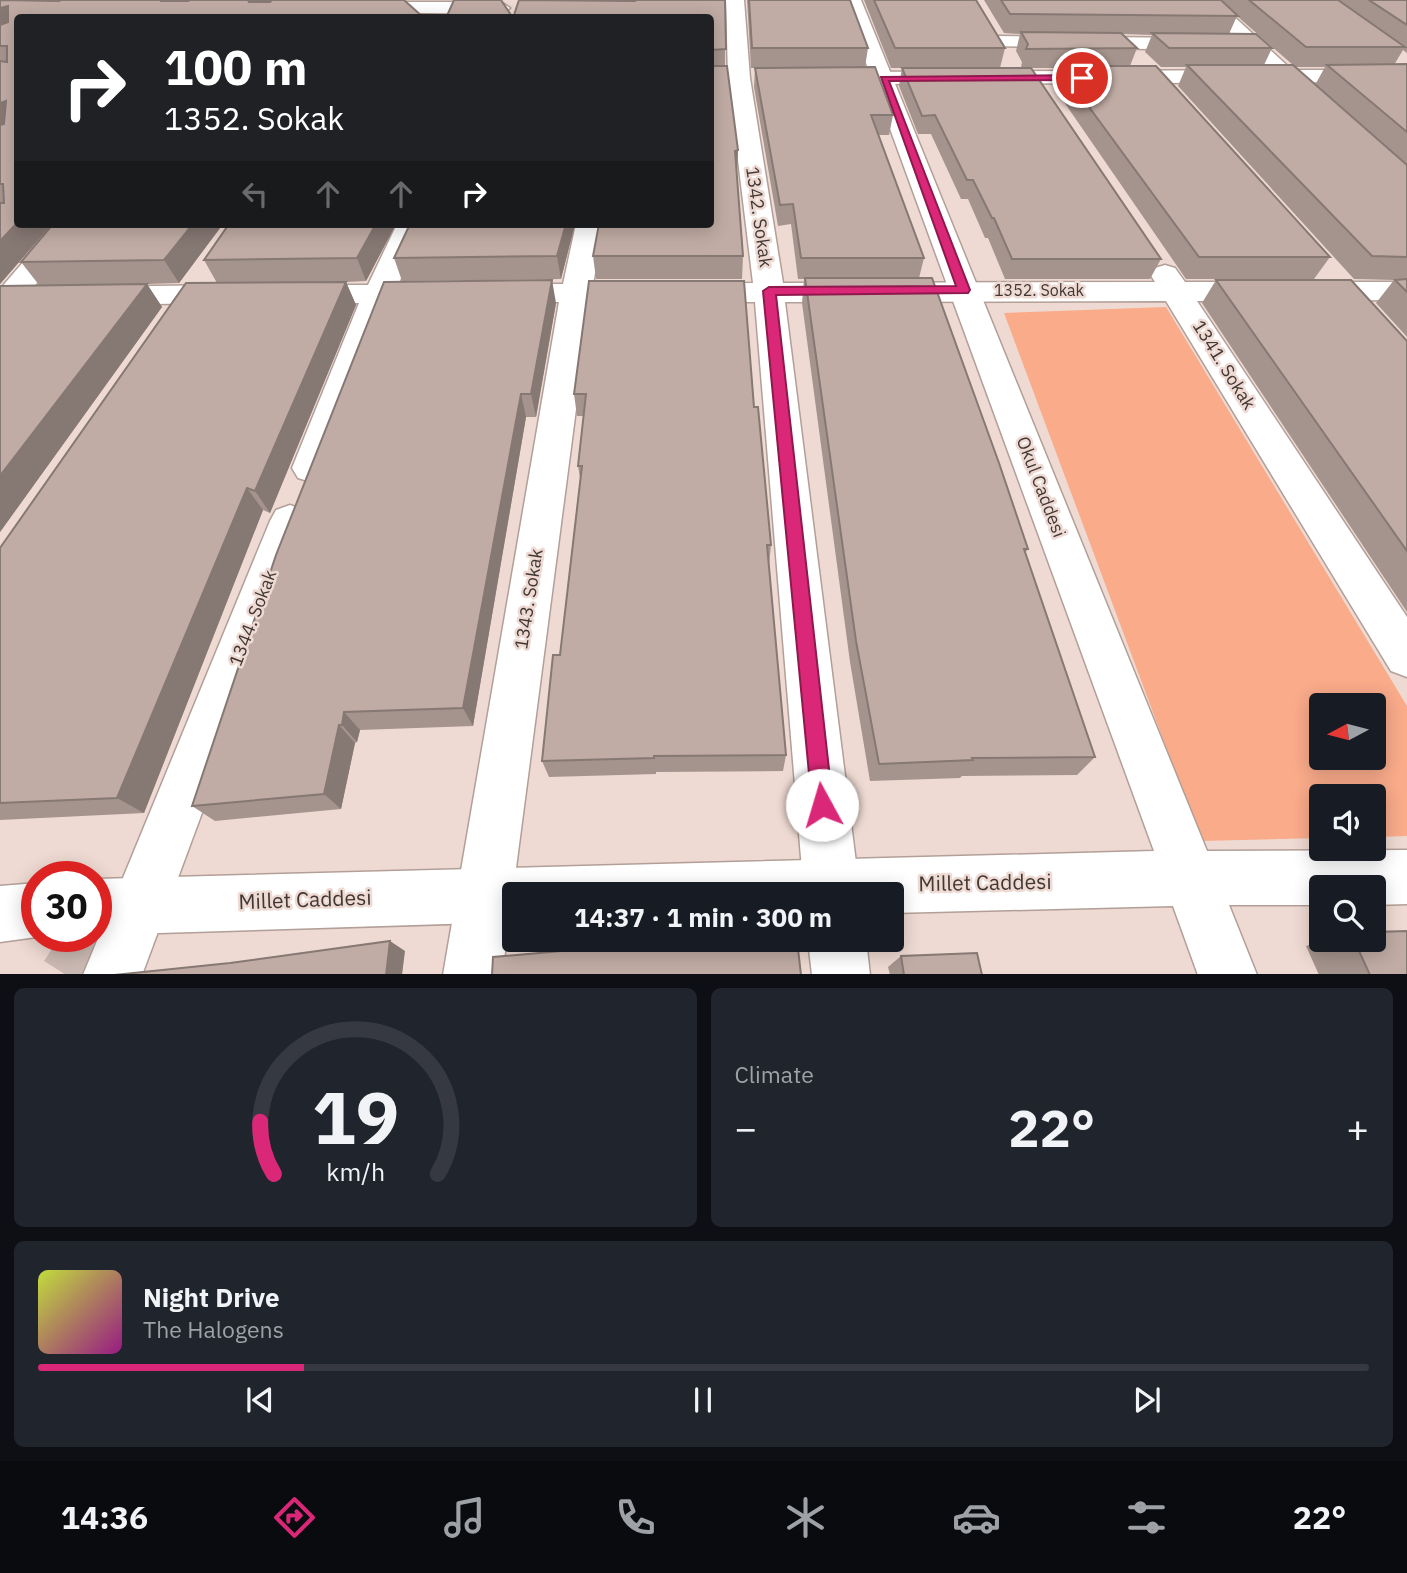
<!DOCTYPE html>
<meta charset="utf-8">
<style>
:root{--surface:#171b24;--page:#20242c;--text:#f1f3f6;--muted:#9ea1a6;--line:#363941;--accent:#db2777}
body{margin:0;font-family:"IBM Plex Sans",sans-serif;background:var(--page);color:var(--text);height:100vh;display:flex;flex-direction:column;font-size:26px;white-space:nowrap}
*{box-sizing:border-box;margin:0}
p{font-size:23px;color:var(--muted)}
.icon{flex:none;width:38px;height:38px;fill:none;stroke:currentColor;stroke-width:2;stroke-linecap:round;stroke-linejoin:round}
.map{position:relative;height:974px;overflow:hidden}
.panel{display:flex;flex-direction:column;gap:14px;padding:14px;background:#0d0f14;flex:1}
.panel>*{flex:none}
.banner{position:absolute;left:14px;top:14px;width:700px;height:214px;border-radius:7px;box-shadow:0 4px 18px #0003;background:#202124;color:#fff;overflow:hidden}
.needle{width:46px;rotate:263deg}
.tools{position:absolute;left:1309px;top:693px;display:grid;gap:14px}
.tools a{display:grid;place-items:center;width:77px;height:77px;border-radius:7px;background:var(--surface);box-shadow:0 4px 18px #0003;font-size:35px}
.speed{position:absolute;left:21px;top:861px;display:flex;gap:14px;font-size:35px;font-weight:700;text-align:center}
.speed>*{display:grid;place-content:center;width:91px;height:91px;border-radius:50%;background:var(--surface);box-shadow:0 4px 18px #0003;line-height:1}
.speed .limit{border:10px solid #d22;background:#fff;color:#111}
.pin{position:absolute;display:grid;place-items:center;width:60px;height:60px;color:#fff;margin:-30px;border:4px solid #fff;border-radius:50%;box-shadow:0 2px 7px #0007}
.me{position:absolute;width:77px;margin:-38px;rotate:354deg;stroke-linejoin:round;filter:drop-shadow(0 0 5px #0008)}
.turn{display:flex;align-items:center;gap:24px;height:147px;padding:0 35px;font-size:32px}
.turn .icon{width:91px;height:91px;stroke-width:2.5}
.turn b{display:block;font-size:49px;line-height:60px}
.lanes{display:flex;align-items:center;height:66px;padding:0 35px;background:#0003;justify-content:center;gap:35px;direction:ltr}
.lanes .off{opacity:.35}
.big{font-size:52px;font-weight:700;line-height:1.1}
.panel .tile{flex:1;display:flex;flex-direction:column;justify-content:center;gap:10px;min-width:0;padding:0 24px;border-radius:10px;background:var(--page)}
.panel .dial{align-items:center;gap:0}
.dial svg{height:182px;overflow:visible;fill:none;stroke:var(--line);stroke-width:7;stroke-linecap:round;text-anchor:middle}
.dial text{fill:var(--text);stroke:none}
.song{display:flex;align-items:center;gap:21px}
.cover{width:84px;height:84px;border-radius:10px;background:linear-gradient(135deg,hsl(70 70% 55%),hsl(310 70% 35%))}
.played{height:7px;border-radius:4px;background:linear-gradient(90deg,var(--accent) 20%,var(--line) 20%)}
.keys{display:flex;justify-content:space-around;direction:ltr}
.heat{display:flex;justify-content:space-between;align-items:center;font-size:38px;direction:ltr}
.panel .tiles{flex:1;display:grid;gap:14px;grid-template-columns:1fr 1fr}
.tile:last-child{grid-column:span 2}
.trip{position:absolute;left:502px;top:882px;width:402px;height:70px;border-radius:7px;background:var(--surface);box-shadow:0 4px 18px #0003;font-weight:700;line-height:70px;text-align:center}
.tab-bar{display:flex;height:112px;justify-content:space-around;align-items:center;background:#090b0e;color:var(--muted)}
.tab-bar .icon{width:49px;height:49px}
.tab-bar .on{color:var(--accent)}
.tab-bar b{font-size:32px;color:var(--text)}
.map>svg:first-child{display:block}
.green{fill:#f9ab8a;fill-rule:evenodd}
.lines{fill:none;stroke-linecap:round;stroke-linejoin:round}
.highway-tunnel{stroke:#cbbab3;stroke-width:52;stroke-dasharray:52 26;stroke-linecap:butt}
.street-casing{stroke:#b29f97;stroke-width:3}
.secondary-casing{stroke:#b29f97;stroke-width:3}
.street{fill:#fff;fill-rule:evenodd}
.secondary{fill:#fff;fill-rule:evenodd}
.wall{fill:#a5948d;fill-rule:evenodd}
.shaded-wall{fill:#867873}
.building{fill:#c0aca4;stroke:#867873;stroke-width:2}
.route{fill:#db2777;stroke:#8e194d;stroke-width:2}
.labels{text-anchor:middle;stroke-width:5;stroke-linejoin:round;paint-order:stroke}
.far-street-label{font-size:16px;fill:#403835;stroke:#eedad2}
.street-label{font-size:18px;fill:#403835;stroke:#eedad2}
.near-street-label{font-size:21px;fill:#403835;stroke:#eedad2}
</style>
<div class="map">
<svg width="1407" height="975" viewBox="0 0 1407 975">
<rect width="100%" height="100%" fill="#eedad2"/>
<path class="green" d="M1166,307L1407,706V836L1374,837V796H1321V838L1201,841L1004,313ZM1321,705H1374V758H1321Z"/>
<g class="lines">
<polyline class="highway-tunnel" points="66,975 91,936"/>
<defs>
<g id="street">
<polygon points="617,0 635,0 634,18 616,18"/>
<polygon points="726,0 744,0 750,78 783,283 1155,282 1150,274 1155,268 1165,265 1175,268 1185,282 1407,282 1407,300 1197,301 1407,617 1407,677 1391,671 1166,301 785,302 860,894 804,894 755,302 590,302 502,975 443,975 559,302 503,302 492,299 488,293 492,287 503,284 563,284 576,224 604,224 593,284 753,283 728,78"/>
<polygon points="1196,0 1216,0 1292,70 1407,70 1407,82 842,84 834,83 831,78 834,73 842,72 1269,70"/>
<polygon points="362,2 501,2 510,8 501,14 355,12 353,8"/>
<polygon points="997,36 1202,38 1209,40 1212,44 1209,48 1202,50 990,46 987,42 990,38"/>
<polygon points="397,224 425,224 398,285 443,287 447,294 443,301 432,303 390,303 330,468 324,478 311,482 298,478 292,468 359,303 300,303 289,301 285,294 289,287 300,285 368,285"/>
<polygon points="229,285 240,287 244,294 240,301 229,303 0,306 0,288"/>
<polygon points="290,505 304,510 310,521 142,975 83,975 270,521 276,510"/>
<polygon points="808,940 866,940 870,975 812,975"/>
</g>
<g id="secondary">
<polygon points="843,0 861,0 1207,851 1407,850 1407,904 1374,905 1374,887 1321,887 1321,905 1229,905 1257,975 1198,975 1173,906 892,913 892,894 514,894 514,922 96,935 96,879 1154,851"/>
<polygon points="56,224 85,224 11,315 0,318 0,289"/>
<polygon points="37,883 37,936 44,936 0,942 0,886"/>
</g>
</defs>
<use href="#street" class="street-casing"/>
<use href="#secondary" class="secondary-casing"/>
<use href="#street" class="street"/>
<use href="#secondary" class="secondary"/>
</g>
<g class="wall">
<polygon points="0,0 269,2 18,18 18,224 52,224 0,284"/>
<polygon points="519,0 635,1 635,0 725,0 725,66 727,66 738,150 736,172 743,256 742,279 596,279 593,256 599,224 710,224 710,18 513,18"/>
<polygon points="747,0 850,0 868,48 865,67 893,115 889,135 878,135 924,258 919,278 1028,549 1025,553 1095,757 1077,775 962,776 960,778 870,781 850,662 802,303 804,279 798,279 791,224 778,226 754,87 755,68 751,68"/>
<polygon points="864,0 976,0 1005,48 1000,68 891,68"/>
<path d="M984,0H1407V53L1403,50L1394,65L1407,64V337L1376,303L1394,280L1354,279L1178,86L1186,67H1161L1145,52L1152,35L1123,34L1137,48L1130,66L1330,257L1314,279H1186L1053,86L1059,68H1021L1022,62L1016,51L1020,34L1004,33ZM1237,16L1293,65H1264L1272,48L1229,34ZM1296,67H1325L1315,85Z"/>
<polygon points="902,68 1161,259 1150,279 1005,279 988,238 985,238 968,199 961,199 931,134 918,134 899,86"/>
<polygon points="53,224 223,224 179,283 147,284 162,307 0,532 0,286 39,285 21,262"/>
<polygon points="396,224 366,281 346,282 356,305 270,513 263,510 144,813 0,820 0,548 217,283 204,260"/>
<polygon points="410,224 575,224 561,279 402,281 394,258"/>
<polygon points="1216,280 1407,341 1407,612 1202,303"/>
<polygon points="589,281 754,407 771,545 769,565 786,755 783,771 656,772 656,774 549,777 542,761 560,655 580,478 578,466 584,416 577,416 574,394"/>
<polygon points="556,303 536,417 526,417 473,726 360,730 357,742 355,743 341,809 215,821 192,806"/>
<polygon points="1325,940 1374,940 1407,975 1319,975 1306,946"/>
<polygon points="901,956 982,975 890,975 888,967"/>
</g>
<g class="shaded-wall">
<polygon points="30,0 71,0 42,16"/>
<polygon points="247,0 271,0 255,18"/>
<polygon points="8,6 18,22 0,32 0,8"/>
<polygon points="6,101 18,119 0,130 0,103"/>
<polygon points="738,150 737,172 734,173 735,151"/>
<polygon points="18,222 18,224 52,224 0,284 0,241"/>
<polygon points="193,224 223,224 179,283 164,260"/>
<polygon points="376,224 396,224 366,281 357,258"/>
<polygon points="566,224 575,224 561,279 557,256"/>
<polygon points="552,280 556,303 536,417 531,394"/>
<polygon points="346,282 356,305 270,513 255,491"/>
<polygon points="147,284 162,307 0,532 0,476"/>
<polygon points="521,394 526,417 473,726 463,708"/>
<polygon points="247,488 263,510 144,813 117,798"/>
<polygon points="344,712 360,730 357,742 342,725"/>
<polygon points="339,725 355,743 341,809 324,794"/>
<polygon points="390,941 405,951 402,975 386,975"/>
</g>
<g class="building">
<polygon points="0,0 59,1 61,0 161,0 161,1 188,1 190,0 248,0 249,2 270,2 272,0 404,0 424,18 18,18 18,222 0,241 0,203 4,203 3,184 0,184 0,125 4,124 6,101 0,103 0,61 7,62 7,46 0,46 0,25 8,22 8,6 0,8"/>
<polygon points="454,0 501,0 513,18 446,18"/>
<polygon points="519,0 635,1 635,0 725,0 726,49 710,50 710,18 513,18"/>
<polygon points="749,0 850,0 868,48 752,48"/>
<polygon points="874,0 976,0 1005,48 895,48"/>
<polygon points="1001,0 1221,0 1238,16 1010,14"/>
<polygon points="1249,0 1338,0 1405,47 1306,47"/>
<polygon points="1369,0 1407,0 1407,25"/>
<polygon points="1021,32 1121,33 1137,48 1026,49 1028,44"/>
<polygon points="1152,33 1256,34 1272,48 1169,48"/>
<polygon points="1407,64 1407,132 1327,65"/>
<polygon points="1187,65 1293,65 1407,165 1407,257 1372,256"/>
<polygon points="710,66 727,66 738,150 735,151 743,256 593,256 599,224 710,224"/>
<polygon points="1059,66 1156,66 1330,257 1199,257"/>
<polygon points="875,67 893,115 871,115 924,258 801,258 793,204 780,205 755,68"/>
<polygon points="902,68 1031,68 1161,259 1012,259 994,218 992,218 973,180 967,180 935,115 922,116"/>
<polygon points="53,224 193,224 164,260 21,262"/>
<polygon points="229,224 376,224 357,258 204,260"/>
<polygon points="410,224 566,224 557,256 394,258"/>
<polygon points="805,278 932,278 999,463 1028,549 1024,549 1095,757 972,758 973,760 879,764 856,641"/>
<polygon points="1407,279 1407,292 1395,280"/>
<polygon points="552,280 531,394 521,394 463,708 344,712 342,725 339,725 324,794 192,806 276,555 384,282"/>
<polygon points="1216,280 1351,280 1407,341 1407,551"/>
<polygon points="589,281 744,281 754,407 758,407 771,545 767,545 786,755 654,756 654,758 542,761 553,655 560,655 582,466 578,466 586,394 574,394"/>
<polygon points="346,282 255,491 247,488 117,798 0,803 0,548 186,283"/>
<polygon points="147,284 0,476 0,286"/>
<polygon points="1407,931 1407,975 1370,975 1354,940 1374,940 1374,932"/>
<polygon points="686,940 797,940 801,975 492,975 493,957"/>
<polygon points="390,941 386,975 114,975 230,963"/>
<polygon points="977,953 982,975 904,975 901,956"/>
</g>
<polygon class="route" points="1082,75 1086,76 1086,80 889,81 970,290 968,293 776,295 833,805 830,813 822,816 815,813 812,805 763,291 769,287 956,286 881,77"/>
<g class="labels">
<g class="far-street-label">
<text x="1039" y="296">1352. Sokak</text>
</g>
<g class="street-label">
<text transform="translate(759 217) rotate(82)" y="6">1342. Sokak</text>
<text transform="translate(1224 365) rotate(58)" y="6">1341. Sokak</text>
<text transform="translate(1041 487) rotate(69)" y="6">Okul Caddesi</text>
<text transform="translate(529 599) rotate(-81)" y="6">1343. Sokak</text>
<text transform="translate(253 618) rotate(-69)" y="6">1344. Sokak</text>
</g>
<g class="near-street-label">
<text transform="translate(985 883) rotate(-1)" y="7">Millet Caddesi</text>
<text transform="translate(305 900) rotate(-2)" y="7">Millet Caddesi</text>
</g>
</g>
</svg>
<div class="tools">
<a><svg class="needle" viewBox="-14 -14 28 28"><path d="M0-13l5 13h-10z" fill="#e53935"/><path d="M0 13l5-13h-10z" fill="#9ea1a6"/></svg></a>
<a><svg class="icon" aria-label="sound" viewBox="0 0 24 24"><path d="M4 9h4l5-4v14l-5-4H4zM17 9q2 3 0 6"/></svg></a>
<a><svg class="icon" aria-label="search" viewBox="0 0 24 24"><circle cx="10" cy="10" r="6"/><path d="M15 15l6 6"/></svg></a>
</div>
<div class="speed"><div class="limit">30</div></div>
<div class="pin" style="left:1082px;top:78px;background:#d93025"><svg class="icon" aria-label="arrive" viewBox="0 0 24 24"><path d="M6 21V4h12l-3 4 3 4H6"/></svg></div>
<svg class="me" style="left:822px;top:805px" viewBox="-20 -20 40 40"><circle r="19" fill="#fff"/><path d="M0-13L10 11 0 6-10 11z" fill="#db2777"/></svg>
<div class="trip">14:37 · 1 min · 300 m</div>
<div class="banner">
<div class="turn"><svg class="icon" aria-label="right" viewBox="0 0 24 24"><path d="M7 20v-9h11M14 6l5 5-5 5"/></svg><div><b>100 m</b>1352. Sokak</div></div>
<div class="lanes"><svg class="icon off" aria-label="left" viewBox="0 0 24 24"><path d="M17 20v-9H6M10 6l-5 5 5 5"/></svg><svg class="icon off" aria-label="ahead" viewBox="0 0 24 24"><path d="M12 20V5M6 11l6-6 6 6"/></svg><svg class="icon off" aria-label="ahead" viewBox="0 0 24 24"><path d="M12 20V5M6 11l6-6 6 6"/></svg><svg class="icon" aria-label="right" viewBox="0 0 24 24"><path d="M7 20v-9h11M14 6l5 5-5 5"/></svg></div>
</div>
</div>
<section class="panel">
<div class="tiles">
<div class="tile dial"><svg viewBox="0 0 100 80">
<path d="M14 69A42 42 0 1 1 86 69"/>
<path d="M14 69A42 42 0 0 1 8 46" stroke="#db2777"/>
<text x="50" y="56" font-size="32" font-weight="700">19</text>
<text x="50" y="72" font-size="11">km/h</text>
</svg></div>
<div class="tile"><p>Climate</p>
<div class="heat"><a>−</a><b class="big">22°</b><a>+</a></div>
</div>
<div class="tile">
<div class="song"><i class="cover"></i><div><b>Night Drive</b><p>The Halogens</p></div></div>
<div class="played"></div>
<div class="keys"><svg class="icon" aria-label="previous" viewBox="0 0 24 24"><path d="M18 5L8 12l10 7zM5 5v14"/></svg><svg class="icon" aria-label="pause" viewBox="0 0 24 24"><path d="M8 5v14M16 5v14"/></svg><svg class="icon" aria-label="next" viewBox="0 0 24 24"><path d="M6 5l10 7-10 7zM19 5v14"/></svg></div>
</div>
</div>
</section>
<nav class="tab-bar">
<b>14:36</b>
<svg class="icon on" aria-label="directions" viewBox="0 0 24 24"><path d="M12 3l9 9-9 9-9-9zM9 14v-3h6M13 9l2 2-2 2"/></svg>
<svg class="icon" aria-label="music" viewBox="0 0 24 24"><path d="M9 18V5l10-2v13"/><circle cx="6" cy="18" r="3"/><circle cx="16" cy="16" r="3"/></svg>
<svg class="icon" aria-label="phone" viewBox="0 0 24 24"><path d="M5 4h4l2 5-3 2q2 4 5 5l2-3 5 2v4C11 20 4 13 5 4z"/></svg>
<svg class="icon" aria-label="climate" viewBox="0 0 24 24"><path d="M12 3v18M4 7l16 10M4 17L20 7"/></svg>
<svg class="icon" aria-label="car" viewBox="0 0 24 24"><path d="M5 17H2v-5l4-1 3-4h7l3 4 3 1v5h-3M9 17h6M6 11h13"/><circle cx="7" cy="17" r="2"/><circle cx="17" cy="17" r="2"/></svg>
<svg class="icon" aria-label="filters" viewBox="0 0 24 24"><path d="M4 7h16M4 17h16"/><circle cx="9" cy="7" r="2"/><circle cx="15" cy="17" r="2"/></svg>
<b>22°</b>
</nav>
